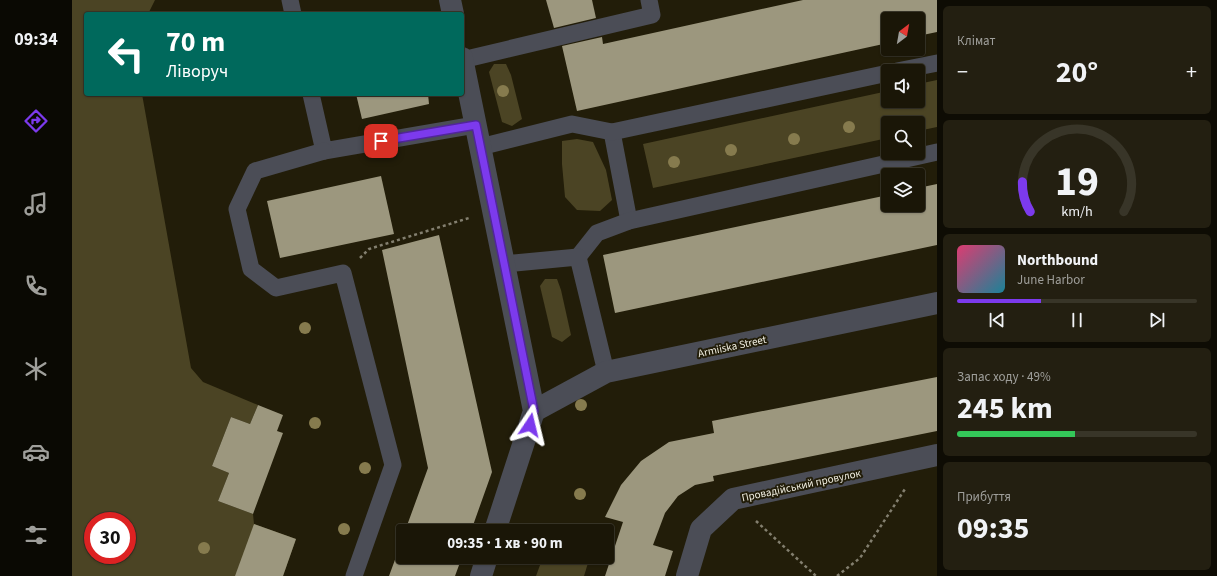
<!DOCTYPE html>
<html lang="uk">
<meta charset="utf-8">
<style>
:root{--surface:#1a1607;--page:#231f11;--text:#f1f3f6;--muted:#9f9f9b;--line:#383528;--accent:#7c3aed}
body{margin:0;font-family:"Source Sans 3",sans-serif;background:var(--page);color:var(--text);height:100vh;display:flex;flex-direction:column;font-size:15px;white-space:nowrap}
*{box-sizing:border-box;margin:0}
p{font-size:13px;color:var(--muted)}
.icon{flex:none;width:22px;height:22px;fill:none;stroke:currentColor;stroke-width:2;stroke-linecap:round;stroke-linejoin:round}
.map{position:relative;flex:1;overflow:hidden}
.details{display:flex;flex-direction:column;gap:6px;padding:6px;background:#0e0c04;width:280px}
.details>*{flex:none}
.banner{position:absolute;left:12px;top:12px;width:380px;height:84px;border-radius:4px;box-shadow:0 1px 3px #0004,0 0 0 1px var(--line);background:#00695c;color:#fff;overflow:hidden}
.needle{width:26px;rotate:31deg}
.fabs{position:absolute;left:809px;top:12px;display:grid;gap:8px}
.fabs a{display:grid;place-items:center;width:44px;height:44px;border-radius:4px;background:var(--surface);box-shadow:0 1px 3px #0004,0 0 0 1px var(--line);font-size:20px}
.speed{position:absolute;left:12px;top:512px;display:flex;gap:8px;font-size:20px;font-weight:700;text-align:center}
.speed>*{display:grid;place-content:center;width:52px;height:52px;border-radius:50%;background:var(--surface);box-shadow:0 1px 3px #0004,0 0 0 1px var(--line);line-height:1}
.speed .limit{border:6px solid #d22;background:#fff;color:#111}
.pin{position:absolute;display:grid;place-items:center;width:34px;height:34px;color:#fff;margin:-17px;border-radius:8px;box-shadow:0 2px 6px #0006}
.me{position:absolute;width:44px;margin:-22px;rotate:10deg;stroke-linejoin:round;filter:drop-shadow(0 0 3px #0008)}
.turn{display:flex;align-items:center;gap:14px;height:84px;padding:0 16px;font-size:18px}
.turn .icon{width:52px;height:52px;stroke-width:2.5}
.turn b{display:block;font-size:28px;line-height:34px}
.big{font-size:30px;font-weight:700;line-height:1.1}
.details .card{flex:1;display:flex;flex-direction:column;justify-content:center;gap:6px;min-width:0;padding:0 14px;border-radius:6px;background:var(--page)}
.details .dial{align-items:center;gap:0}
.dial svg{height:104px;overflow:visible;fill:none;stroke:var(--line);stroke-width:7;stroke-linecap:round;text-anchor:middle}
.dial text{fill:var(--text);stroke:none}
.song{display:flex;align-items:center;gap:12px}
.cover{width:48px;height:48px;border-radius:6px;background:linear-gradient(135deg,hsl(340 70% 55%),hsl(190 70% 35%))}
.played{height:4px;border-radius:2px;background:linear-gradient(90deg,var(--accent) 35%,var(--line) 35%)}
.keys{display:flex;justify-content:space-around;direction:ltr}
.heat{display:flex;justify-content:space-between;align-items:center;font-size:22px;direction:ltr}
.charge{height:6px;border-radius:3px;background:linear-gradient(90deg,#34c759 49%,var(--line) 0)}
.trip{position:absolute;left:324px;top:524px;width:218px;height:40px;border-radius:4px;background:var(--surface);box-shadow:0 1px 3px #0004,0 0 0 1px var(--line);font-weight:700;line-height:40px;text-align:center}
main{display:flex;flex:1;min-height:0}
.tab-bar{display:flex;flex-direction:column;width:72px;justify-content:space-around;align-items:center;background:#0a0903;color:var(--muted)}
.tab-bar .icon{width:28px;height:28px}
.tab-bar .selected{color:var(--accent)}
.tab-bar b{font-size:18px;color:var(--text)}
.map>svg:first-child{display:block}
.green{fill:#4b4424;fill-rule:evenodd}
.building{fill:#9c977e}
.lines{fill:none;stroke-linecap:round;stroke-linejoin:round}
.path{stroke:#837f6f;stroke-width:2.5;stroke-dasharray:3 3;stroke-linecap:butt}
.lane{stroke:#4b4d56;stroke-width:17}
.street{stroke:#4b4d56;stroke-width:22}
.tree{fill:#867b4e}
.route-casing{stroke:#51269a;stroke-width:10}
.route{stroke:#7c3aed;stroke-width:7}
.labels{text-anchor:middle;stroke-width:4;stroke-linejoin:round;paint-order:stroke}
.street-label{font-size:11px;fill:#f1efe2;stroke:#221d09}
</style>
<main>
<nav class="tab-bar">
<b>09:34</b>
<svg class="icon selected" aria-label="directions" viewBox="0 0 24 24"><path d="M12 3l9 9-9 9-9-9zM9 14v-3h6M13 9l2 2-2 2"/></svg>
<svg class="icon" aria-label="music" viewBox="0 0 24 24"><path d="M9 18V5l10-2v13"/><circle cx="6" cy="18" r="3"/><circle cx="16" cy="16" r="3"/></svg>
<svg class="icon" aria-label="phone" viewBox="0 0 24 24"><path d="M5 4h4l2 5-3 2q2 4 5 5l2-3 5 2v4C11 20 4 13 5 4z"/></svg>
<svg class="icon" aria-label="climate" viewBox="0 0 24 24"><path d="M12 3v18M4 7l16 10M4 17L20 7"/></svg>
<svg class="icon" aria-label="car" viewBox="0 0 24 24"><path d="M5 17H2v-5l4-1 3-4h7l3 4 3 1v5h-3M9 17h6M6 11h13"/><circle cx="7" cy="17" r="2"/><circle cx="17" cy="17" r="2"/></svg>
<svg class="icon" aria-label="filters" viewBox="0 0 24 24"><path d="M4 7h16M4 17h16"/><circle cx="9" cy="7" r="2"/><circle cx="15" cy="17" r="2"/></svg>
</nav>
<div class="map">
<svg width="865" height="576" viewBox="0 0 865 576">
<rect width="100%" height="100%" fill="#221d09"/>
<g class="green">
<path d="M0,0H83L76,14H14V94H70L119,368L131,382L186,405L178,424L159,417L140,466L157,473L146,501L181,514L182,524L224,539L211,576H0ZM21,521H55V555H21Z"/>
<polygon points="422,64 434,64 439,75 450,119 440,126 430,122 417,72"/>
<polygon points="865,80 865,127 846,131 846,123 816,123 816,138 581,188 571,144 816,91 816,101 846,101 846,84"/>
<polygon points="505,139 521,142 534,170 540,200 528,211 505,210 493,197 490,164 490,141"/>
<polygon points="473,279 485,279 489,290 499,335 490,342 480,337 468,286"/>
<polygon points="471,557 498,557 516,563 512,576 464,576"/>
</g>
<g class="building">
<polygon points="474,0 520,0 524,18 482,28"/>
<polygon points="731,0 865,0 865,32 846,36 846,19 816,19 816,43 505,111 490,46 530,37 531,44"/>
<polygon points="284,94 356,94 357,104 290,119"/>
<polygon points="309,176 322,234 208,258 195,201"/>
<polygon points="865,184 865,245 543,313 531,255 816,195 816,205 846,205 846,188"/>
<polygon points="367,235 420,472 399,531 333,531 356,468 310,250"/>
<polygon points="865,377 865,431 641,476 642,481 623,485 606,496 593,513 581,545 601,551 593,576 533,576 551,522 533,517 549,485 569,461 597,442 642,433 640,421"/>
<polygon points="186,405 211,415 205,431 211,433 181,514 146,501 157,473 140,466 159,417 178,424"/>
<polygon points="182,524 224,539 211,576 163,576"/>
<polygon points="331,538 331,557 390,557 383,576 317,576"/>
</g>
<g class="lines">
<g class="path">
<polyline points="288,258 297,249 397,218"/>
<polyline points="684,521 744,576"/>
<polyline points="765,576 788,558 833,489"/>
</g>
<g class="lane">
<polyline points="218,0 221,14"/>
<polyline points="390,60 580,15 577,0"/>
<polyline points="825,71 865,63"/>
<polyline points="239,94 252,151 403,125"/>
<polyline points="540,132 557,221"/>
<polyline points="408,147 500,124 540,132 816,73"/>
<polyline points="252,151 183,171 165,209 179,269 204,288 271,273 321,465 282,576"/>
<polyline points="506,257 525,233 557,221 865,152"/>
<polyline points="432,264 506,257 534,372"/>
</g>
<g class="street">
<polyline points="378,0 381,14"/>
<polyline points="390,58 462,411 423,531"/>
<polyline points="462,411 534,372 865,303"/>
<polyline points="409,576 415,557"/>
<polyline points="615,576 629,529 661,499 865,455"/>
</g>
</g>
<g class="tree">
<circle cx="431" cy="91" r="6"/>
<circle cx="777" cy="127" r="6"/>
<circle cx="722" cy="139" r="6"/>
<circle cx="659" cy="150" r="6"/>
<circle cx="602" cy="162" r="6"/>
<circle cx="233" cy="328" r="6"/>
<circle cx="509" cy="405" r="6"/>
<circle cx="243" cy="423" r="6"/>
<circle cx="293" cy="468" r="6"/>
<circle cx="508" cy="494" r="6"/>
<circle cx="272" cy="529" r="6"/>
<circle cx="132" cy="548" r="6"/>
</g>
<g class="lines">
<defs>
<polyline id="route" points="309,141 404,125 462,411 458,425"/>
</defs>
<use href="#route" class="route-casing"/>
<use href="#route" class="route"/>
</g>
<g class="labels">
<g class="street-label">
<text transform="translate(660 346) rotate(-12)" y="4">Armiiska Street</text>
<text transform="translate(729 485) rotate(-12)" y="4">Провадійський провулок</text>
</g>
</g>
</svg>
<div class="fabs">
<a><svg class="needle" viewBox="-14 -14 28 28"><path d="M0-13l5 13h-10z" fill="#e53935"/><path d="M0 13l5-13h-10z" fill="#9f9f9b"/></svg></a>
<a><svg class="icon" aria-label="sound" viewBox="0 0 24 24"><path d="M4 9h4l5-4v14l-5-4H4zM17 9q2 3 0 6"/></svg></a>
<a><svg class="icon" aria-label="search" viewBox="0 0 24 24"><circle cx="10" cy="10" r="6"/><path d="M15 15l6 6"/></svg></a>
<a><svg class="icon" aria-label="layers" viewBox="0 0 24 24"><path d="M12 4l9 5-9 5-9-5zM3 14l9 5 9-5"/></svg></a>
</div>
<div class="speed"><div class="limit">30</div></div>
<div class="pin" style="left:309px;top:141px;background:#d93025"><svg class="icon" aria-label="arrive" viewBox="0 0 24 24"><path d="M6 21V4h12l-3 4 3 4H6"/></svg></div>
<svg class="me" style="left:458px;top:425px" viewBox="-20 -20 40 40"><path d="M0-17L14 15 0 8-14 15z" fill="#7c3aed" stroke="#fff" stroke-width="4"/></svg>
<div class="trip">09:35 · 1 хв · 90 m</div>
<div class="banner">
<div class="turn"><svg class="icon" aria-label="left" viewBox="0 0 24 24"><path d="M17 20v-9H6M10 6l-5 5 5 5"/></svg><div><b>70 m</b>Ліворуч</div></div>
</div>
</div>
<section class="details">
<div class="card"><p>Клімат</p>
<div class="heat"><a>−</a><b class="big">20°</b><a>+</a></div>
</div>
<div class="card dial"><svg viewBox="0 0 100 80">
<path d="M14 69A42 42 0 1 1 86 69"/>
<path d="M14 69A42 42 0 0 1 8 46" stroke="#7c3aed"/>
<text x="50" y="56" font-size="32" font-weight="700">19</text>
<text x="50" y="72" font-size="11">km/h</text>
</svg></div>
<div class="card">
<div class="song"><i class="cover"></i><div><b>Northbound</b><p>June Harbor</p></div></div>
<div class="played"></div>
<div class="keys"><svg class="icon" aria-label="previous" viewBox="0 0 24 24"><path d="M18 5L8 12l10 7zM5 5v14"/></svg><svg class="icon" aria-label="pause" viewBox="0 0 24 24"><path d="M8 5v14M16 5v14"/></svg><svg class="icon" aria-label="next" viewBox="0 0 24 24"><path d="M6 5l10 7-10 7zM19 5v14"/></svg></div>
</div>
<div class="card"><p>Запас ходу · 49%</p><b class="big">245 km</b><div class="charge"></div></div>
<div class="card"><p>Прибуття</p><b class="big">09:35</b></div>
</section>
</main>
